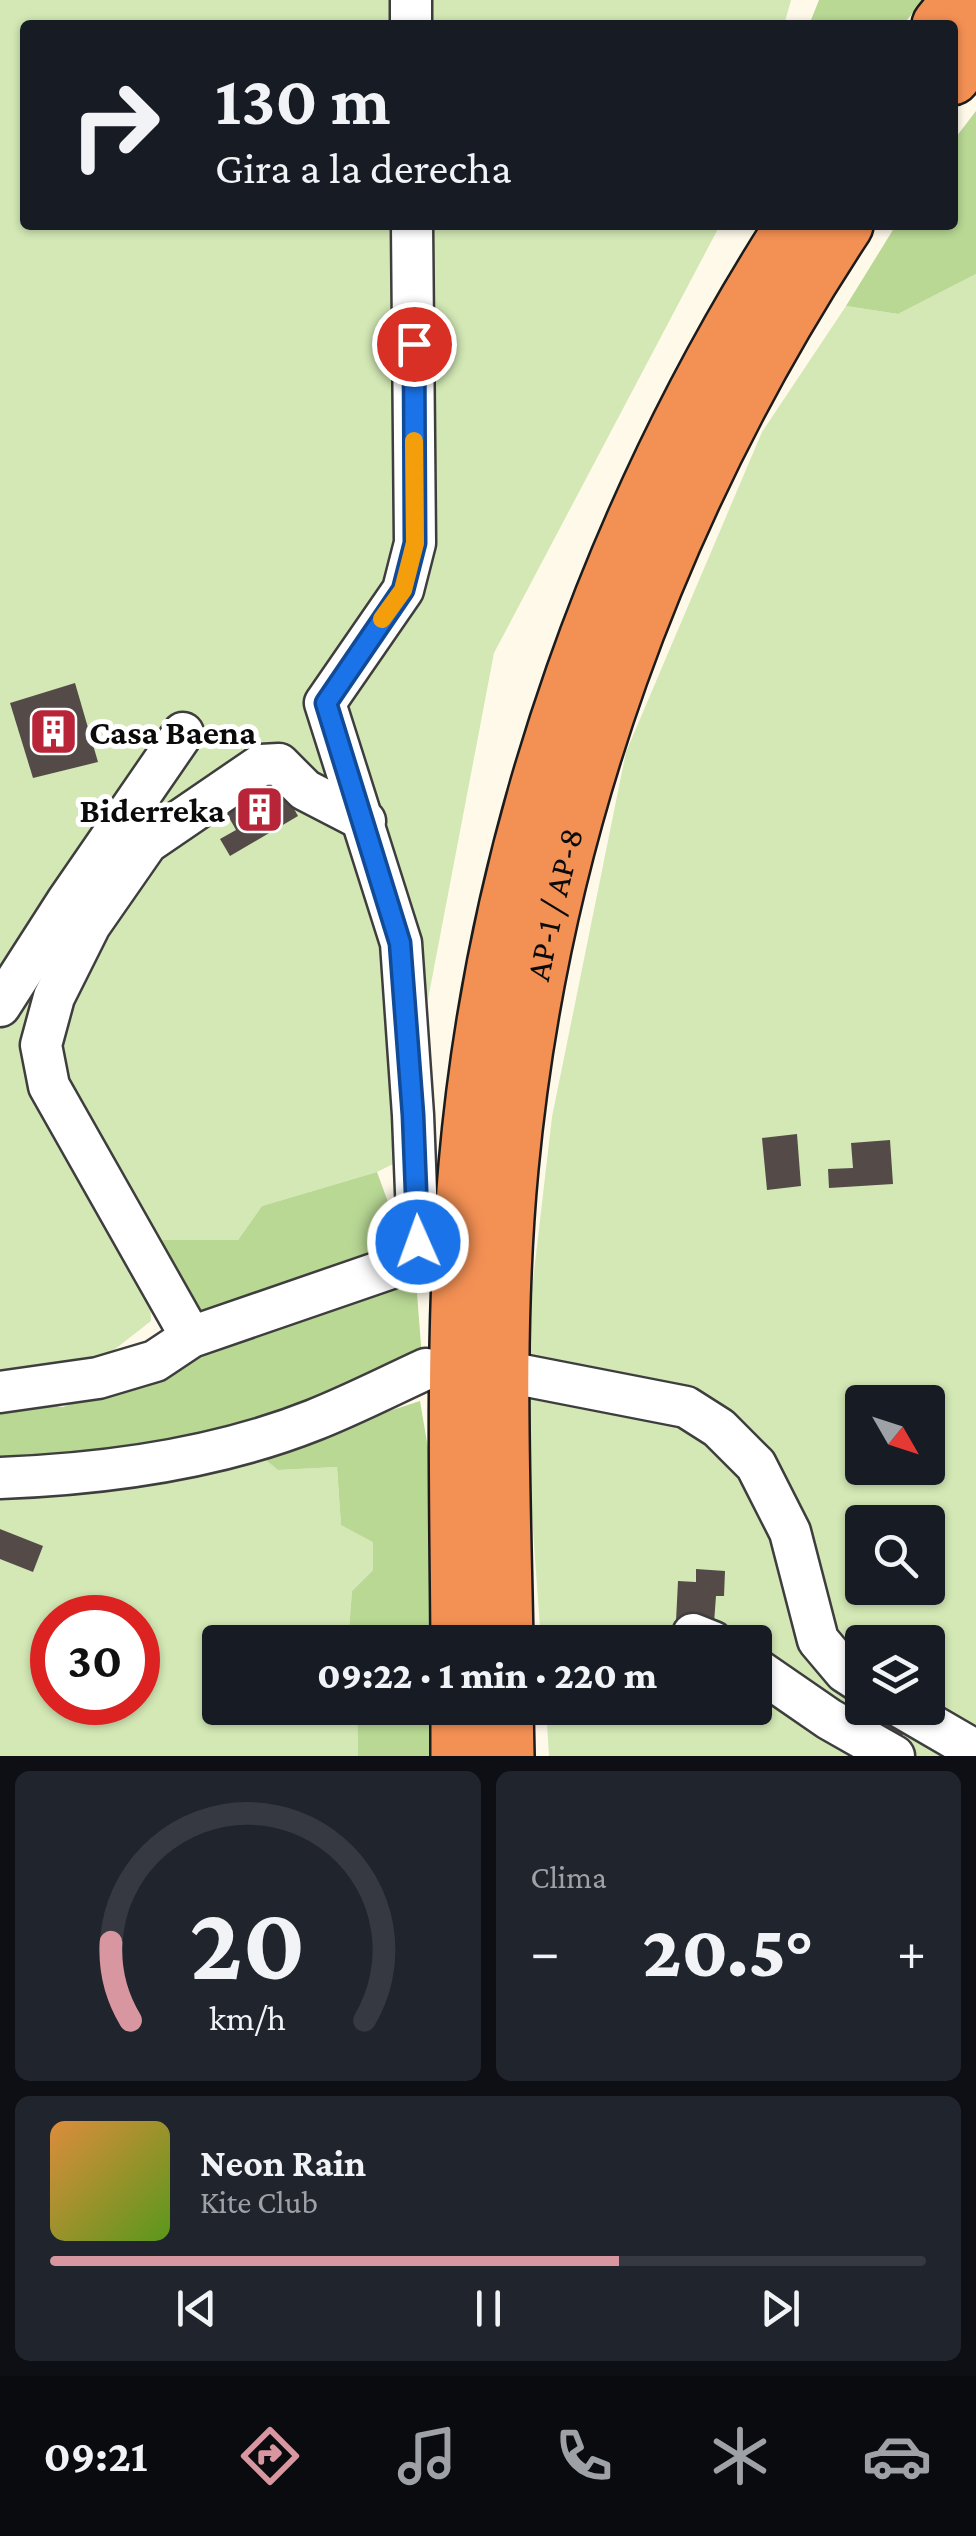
<!DOCTYPE html>
<html lang="es">
<meta charset="utf-8">
<style>
:root{--surface:#171b24;--page:#20242c;--text:#f1f3f6;--muted:#9ea1a6;--line:#363941;--accent:#d896a0}
body{margin:0;font-family:"Crimson Pro",serif;background:var(--page);color:var(--text);height:100vh;display:flex;flex-direction:column;font-size:38px;white-space:nowrap}
*{box-sizing:border-box;margin:0}
p{font-size:32px;color:var(--muted)}
.icon{flex:none;width:55px;height:55px;fill:none;stroke:currentColor;stroke-width:2;stroke-linecap:round;stroke-linejoin:round}
.map{position:relative;height:1756px;overflow:hidden}
.side{display:flex;flex-direction:column;gap:15px;padding:15px;background:#0d0f14;flex:1}
.side>*{flex:none}
.hud{position:absolute;left:20px;top:20px;width:938px;height:210px;border-radius:10px;box-shadow:0 2px 8px #0004;background:#171b24;color:var(--text);overflow:hidden}
.needle{width:65px;rotate:129deg}
.tools{position:absolute;left:845px;top:1385px;display:grid;gap:20px}
.tools a{display:grid;place-items:center;width:100px;height:100px;border-radius:10px;background:var(--surface);box-shadow:0 2px 8px #0004;font-size:50px}
.speed{position:absolute;left:30px;top:1595px;display:flex;gap:20px;font-size:50px;font-weight:700;text-align:center}
.speed>*{display:grid;place-content:center;width:130px;height:130px;border-radius:50%;background:var(--surface);box-shadow:0 2px 8px #0004;line-height:1}
.speed .limit{border:15px solid #d22;background:#fff;color:#111}
.pin{position:absolute;display:grid;place-items:center;width:85px;height:85px;color:#fff;margin:-42px;border:5px solid #fff;border-radius:50%;box-shadow:0 2px 10px #0007}
.me{position:absolute;width:110px;margin:-55px;rotate:358deg;stroke-linejoin:round;filter:drop-shadow(0 0 8px #0008)}
.turn{display:flex;align-items:center;gap:35px;height:210px;padding:0 30px;font-size:45px}
.turn .icon{width:130px;height:130px;stroke-width:2.5}
.turn b{display:block;font-size:70px;line-height:85px}
.big{font-size:75px;font-weight:800;line-height:1.1}
.side .widget{flex:1;display:flex;flex-direction:column;justify-content:center;gap:15px;min-width:0;padding:0 35px;border-radius:15px;background:var(--page)}
.side .dial{align-items:center;gap:0}
.dial svg{height:260px;overflow:visible;fill:none;stroke:var(--line);stroke-width:7;stroke-linecap:round;text-anchor:middle}
.dial text{fill:var(--text);stroke:none}
.song{display:flex;align-items:center;gap:30px}
.cover{width:120px;height:120px;border-radius:15px;background:linear-gradient(135deg,hsl(30 70% 55%),hsl(90 70% 35%))}
.played{height:10px;border-radius:5px;background:linear-gradient(90deg,var(--accent) 65%,var(--line) 65%)}
.keys{display:flex;justify-content:space-around;direction:ltr}
.heat{display:flex;justify-content:space-between;align-items:center;font-size:55px;direction:ltr}
.side .tiles{flex:1;display:grid;gap:15px;grid-template-columns:1fr 1fr}
.widget:last-child{grid-column:span 2}
.trip{position:absolute;left:202px;top:1625px;width:570px;height:100px;border-radius:10px;background:var(--surface);box-shadow:0 2px 8px #0004;font-weight:800;line-height:100px;text-align:center}
.menu{display:flex;height:160px;justify-content:space-around;align-items:center;background:#090b0e;color:var(--muted)}
.menu .icon{width:70px;height:70px}
.menu .active{color:var(--accent)}
.menu b{font-size:45px;color:var(--text)}
.map>svg:first-child{display:block}
.green{fill:#d3e8b5;fill-rule:evenodd}
.forest{fill:#b8d894}
.building{fill:#544b48}
.lines{fill:none;stroke-linecap:round;stroke-linejoin:round}
.minor-casing{stroke:#3e3e3e;stroke-width:45}
.highway-casing{stroke:#1c1c1c;stroke-width:60}
.minor{stroke:#fff;stroke-width:40}
.highway{stroke:#f39054;stroke-width:55}
.route-casing{stroke:#114b97;stroke-width:25}
.route{stroke:#1a73e8;stroke-width:18}
.slow{stroke:#f59e0b;stroke-width:18}
.labels{text-anchor:middle;stroke-width:10;stroke-linejoin:round;paint-order:stroke}
.poi-label{font-size:35px;font-weight:bold;fill:#0b0b0b;stroke:#fff;text-anchor:start}
.street-label{font-size:35px;fill:#0b0b0b;stroke:#fff}
</style>
<div class="map">
<svg width="976" height="1756" viewBox="0 0 976 1756">
<rect width="100%" height="100%" fill="#fff9ea"/>
<g class="green">
<polygon points="0,0 791,0 784,25 25,25 25,225 720,225 494,653 397,1162 377,1172 262,1206 238,1240 149,1240 151,1321 87,1371 0,1370"/>
<path d="M976,274V1756H549L546,1708H755V1642H541L522,1375L552,1117L626,752L762,432L846,306L898,314ZM862,1402H928V1468H862ZM862,1522H928V1588H862ZM862,1642H928V1708H862Z"/>
<path d="M258,1454L278,1470L337,1467L341,1525L374,1541L373,1570L352,1591L348,1642H220V1708H357L358,1756H0V1491ZM52,1618H138V1702H52Z"/>
</g>
<g class="forest">
<polygon points="819,0 923,0 903,25 809,25"/>
<polygon points="976,111 976,274 898,314 846,306 896,225 952,225 953,141"/>
<polygon points="377,1172 403,1243 192,1324 148,1240 238,1240 262,1206"/>
<polygon points="415,1267 422,1358 234,1434 0,1466 0,1400 63,1407 186,1358 287,1326"/>
<polygon points="420,1401 446,1555 448,1642 348,1642 352,1591 373,1570 373,1542 341,1525 337,1467 278,1470 258,1454"/>
<polygon points="357,1708 449,1708 450,1756 358,1756"/>
</g>
<g class="building">
<polygon points="75,683 98,762 33,778 10,703"/>
<polygon points="274,773 298,816 230,856 220,839 236,830 222,805"/>
<polygon points="797,1134 801,1186 767,1190 762,1138"/>
<polygon points="890,1140 893,1184 829,1188 828,1169 853,1168 851,1143"/>
<polygon points="0,1529 43,1546 33,1572 0,1559"/>
<polygon points="696,1569 725,1571 724,1596 716,1596 714,1623 676,1621 678,1581 696,1582"/>
<polygon points="862,1708 906,1729 895,1748 853,1724"/>
</g>
<g class="lines">
<defs>
<g id="minor">
<polyline points="411,25 411,0"/>
<polyline points="0,1006 68,900 183,733"/>
<polyline points="191,1337 49,1086 41,1045 54,997 90,925 147,843 261,765 279,764 305,790 365,821"/>
<polyline points="522,1375 686,1407 719,1428 756,1465 790,1532 818,1640 845,1672 862,1683"/>
<polyline points="0,1392 98,1378 155,1361 191,1337 400,1265 418,1242 413,1115 401,943 325,703 403,590 415,543 412,225"/>
<path d="M0,1478C105,1474 216,1459 314,1420C352,1405 389,1386 426,1369"/>
<polyline points="693,1634 713,1642"/>
<polyline points="755,1668 829,1719 894,1756"/>
<polyline points="902,1708 976,1751"/>
</g>
<g id="highway">
<polyline points="940,25 960,0"/>
<polyline points="952,77 976,47"/>
<path d="M459,1642C458,1484 453,1325 467,1166C496,833 613,506 794,225"/>
<path id="s1" d="M505,1642C502,1484 495,1325 510,1168C542,830 659,507 845,225"/>
<polyline points="459,1708 459,1756"/>
<polyline points="505,1708 506,1756"/>
</g>
</defs>
<use href="#minor" class="minor-casing"/>
<use href="#highway" class="highway-casing"/>
<use href="#minor" class="minor"/>
<use href="#highway" class="highway"/>
</g>
<g class="lines">
<defs>
<polyline id="route" points="414,344 415,543 403,590 326,703 400,943 413,1115 418,1242"/>
</defs>
<use href="#route" class="route-casing"/>
<use href="#route" class="route"/>
<polyline class="slow" points="382,619 403,590 415,543 414,441"/>
</g>
<defs>
<symbol id="building-square" viewBox="-11 -11 22 22"><rect x="-9" y="-9" width="18" height="18" rx="4" fill="#b92538" stroke="#fff"/><path d="M-4-6H4V6H1V3H-1V6H-4ZM-2.5-4.3h1.7v1.8h-1.7ZM.8-4.3h1.7v1.8H.8ZM-2.5-1h1.7V.8h-1.7ZM.8-1h1.7V.8H.8Z" fill="#fff"/></symbol>
</defs>
<g fill-rule="evenodd">
<use href="#building-square" x="26" y="704" width="55" height="55"/>
<use href="#building-square" x="232" y="782" width="55" height="55"/>
</g>
<g class="labels">
<g class="poi-label">
<text x="89" y="744">Casa Baena</text>
<text x="225" y="822" text-anchor="end">Biderreka</text>
</g>
<g class="street-label">
<text dy="12" stroke="none"><textPath href="#s1" startOffset="742">AP-1 / AP-8</textPath></text>
</g>
</g>
</svg>
<div class="tools">
<a><svg class="needle" viewBox="-14 -14 28 28"><path d="M0-13l5 13h-10z" fill="#e53935"/><path d="M0 13l5-13h-10z" fill="#9ea1a6"/></svg></a>
<a><svg class="icon" aria-label="search" viewBox="0 0 24 24"><circle cx="10" cy="10" r="6"/><path d="M15 15l6 6"/></svg></a>
<a><svg class="icon" aria-label="layers" viewBox="0 0 24 24"><path d="M12 4l9 5-9 5-9-5zM3 14l9 5 9-5"/></svg></a>
</div>
<div class="speed"><div class="limit">30</div></div>
<div class="pin" style="left:414px;top:344px;background:#d93025"><svg class="icon" aria-label="arrive" viewBox="0 0 24 24"><path d="M6 21V4h12l-3 4 3 4H6"/></svg></div>
<svg class="me" style="left:418px;top:1242px" viewBox="-20 -20 40 40"><circle r="17" fill="#1a73e8" stroke="#fff" stroke-width="3"/><path d="M0-11L8 9 0 5-8 9z" fill="#fff"/></svg>
<div class="trip">09:22 · 1 min · 220 m</div>
<div class="hud">
<div class="turn"><svg class="icon" aria-label="right" viewBox="0 0 24 24"><path d="M7 20v-9h11M14 6l5 5-5 5"/></svg><div><b>130 m</b>Gira a la derecha</div></div>
</div>
</div>
<section class="side">
<div class="tiles">
<div class="widget dial"><svg viewBox="0 0 100 80">
<path d="M14 69A42 42 0 1 1 86 69"/>
<path d="M14 69A42 42 0 0 1 8 45" stroke="#d896a0"/>
<text x="50" y="56" font-size="32" font-weight="700">20</text>
<text x="50" y="72" font-size="11">km/h</text>
</svg></div>
<div class="widget"><p>Clima</p>
<div class="heat"><a>−</a><b class="big">20.5°</b><a>+</a></div>
</div>
<div class="widget">
<div class="song"><i class="cover"></i><div><b>Neon Rain</b><p>Kite Club</p></div></div>
<div class="played"></div>
<div class="keys"><svg class="icon" aria-label="previous" viewBox="0 0 24 24"><path d="M18 5L8 12l10 7zM5 5v14"/></svg><svg class="icon" aria-label="pause" viewBox="0 0 24 24"><path d="M8 5v14M16 5v14"/></svg><svg class="icon" aria-label="next" viewBox="0 0 24 24"><path d="M6 5l10 7-10 7zM19 5v14"/></svg></div>
</div>
</div>
</section>
<nav class="menu">
<b>09:21</b>
<svg class="icon active" aria-label="directions" viewBox="0 0 24 24"><path d="M12 3l9 9-9 9-9-9zM9 14v-3h6M13 9l2 2-2 2"/></svg>
<svg class="icon" aria-label="music" viewBox="0 0 24 24"><path d="M9 18V5l10-2v13"/><circle cx="6" cy="18" r="3"/><circle cx="16" cy="16" r="3"/></svg>
<svg class="icon" aria-label="phone" viewBox="0 0 24 24"><path d="M5 4h4l2 5-3 2q2 4 5 5l2-3 5 2v4C11 20 4 13 5 4z"/></svg>
<svg class="icon" aria-label="climate" viewBox="0 0 24 24"><path d="M12 3v18M4 7l16 10M4 17L20 7"/></svg>
<svg class="icon" aria-label="car" viewBox="0 0 24 24"><path d="M5 17H2v-5l4-1 3-4h7l3 4 3 1v5h-3M9 17h6M6 11h13"/><circle cx="7" cy="17" r="2"/><circle cx="17" cy="17" r="2"/></svg>
</nav>
